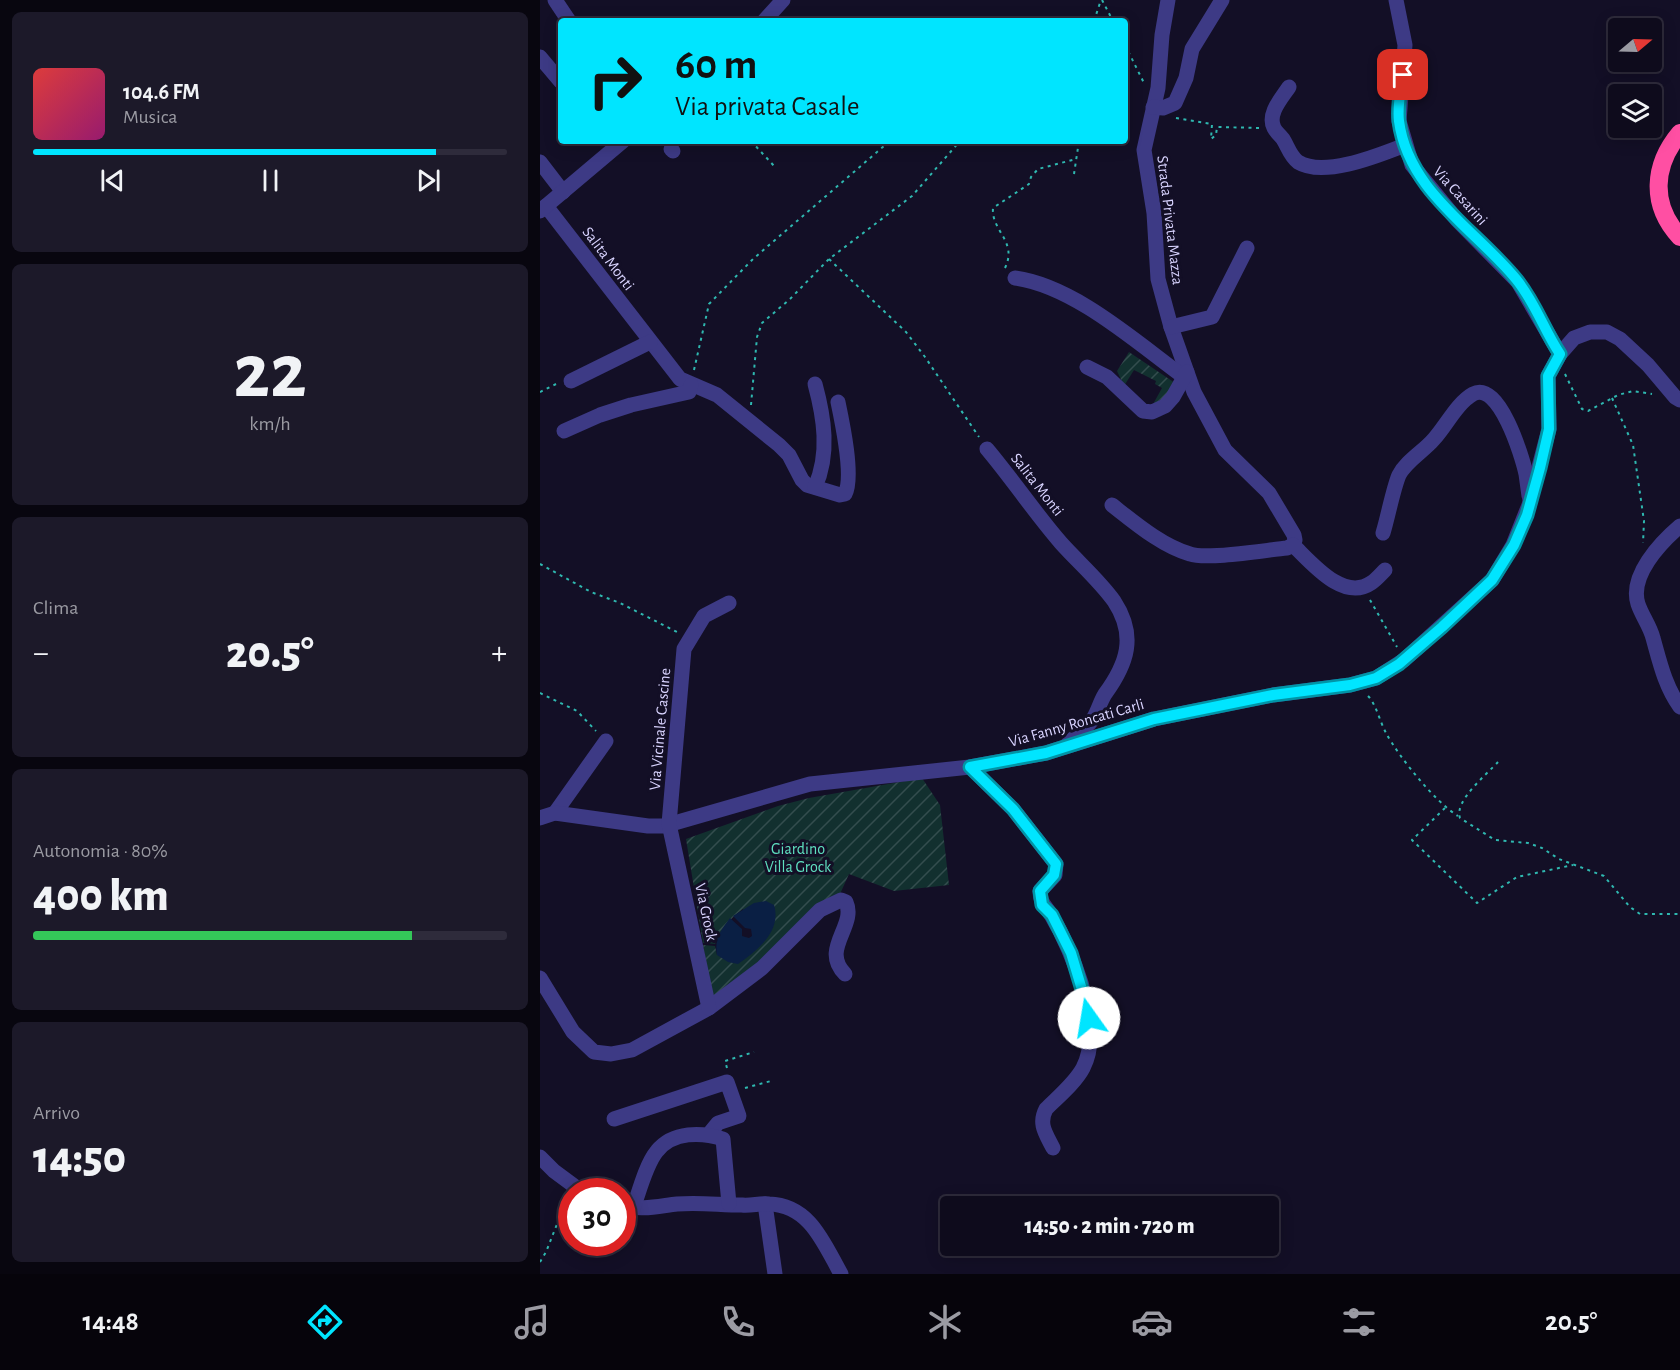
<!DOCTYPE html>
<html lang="it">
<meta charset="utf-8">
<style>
:root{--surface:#0e0b1c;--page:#1c1929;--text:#f1f3f6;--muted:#9b9ba3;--line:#2e2b3b;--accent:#00e5ff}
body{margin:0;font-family:"Alegreya Sans",sans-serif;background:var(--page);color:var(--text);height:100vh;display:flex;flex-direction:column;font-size:22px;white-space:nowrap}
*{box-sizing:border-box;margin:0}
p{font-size:20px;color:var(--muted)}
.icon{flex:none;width:33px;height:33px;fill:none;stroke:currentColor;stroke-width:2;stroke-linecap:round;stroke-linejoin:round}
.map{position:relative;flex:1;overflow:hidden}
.side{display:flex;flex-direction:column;gap:12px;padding:12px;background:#08060f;width:540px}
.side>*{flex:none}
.banner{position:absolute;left:18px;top:18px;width:570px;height:126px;border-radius:6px;box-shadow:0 3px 15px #0003,0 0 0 2px var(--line);background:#00e5ff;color:#111;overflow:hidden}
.needle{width:39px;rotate:71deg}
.controls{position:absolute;left:1068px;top:18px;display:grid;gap:12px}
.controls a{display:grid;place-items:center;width:54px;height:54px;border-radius:6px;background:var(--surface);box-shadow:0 3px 15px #0003,0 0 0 2px var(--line);font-size:30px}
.speed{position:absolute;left:18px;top:1178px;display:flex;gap:12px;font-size:30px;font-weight:700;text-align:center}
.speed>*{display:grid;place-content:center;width:78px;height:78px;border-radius:50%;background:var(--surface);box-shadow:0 3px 15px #0003,0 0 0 2px var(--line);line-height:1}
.speed .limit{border:9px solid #d22;background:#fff;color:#111}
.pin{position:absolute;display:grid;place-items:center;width:51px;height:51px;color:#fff;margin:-26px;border-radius:12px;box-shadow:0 3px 9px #0006}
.me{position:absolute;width:66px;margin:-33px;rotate:347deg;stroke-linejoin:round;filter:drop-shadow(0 0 4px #0008)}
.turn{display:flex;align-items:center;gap:21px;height:126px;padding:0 18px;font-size:27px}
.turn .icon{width:78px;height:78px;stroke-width:2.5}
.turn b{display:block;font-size:42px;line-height:51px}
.big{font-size:45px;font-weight:800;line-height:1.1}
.side .widget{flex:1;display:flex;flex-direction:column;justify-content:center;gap:9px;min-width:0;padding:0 21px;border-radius:9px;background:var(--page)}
.side .dial{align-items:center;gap:0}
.dial b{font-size:78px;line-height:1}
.song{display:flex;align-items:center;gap:18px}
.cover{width:72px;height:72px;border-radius:9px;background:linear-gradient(135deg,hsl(0 70% 55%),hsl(320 70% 35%))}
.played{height:6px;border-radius:3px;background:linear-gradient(90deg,var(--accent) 85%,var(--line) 85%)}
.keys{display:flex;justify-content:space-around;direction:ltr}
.heat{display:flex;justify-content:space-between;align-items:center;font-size:33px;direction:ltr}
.charge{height:9px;border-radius:4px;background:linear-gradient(90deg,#34c759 80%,var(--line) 0)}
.trip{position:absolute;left:400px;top:1196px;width:339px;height:60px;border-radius:6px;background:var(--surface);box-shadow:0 3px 15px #0003,0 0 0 2px var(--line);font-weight:800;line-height:60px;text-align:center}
.tabs{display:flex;height:96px;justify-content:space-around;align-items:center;background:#06040b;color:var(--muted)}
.tabs .icon{width:42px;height:42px}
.tabs .on{color:var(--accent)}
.tabs b{font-size:27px;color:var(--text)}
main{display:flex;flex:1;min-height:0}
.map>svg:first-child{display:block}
.garden{fill:url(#garden-furrows)}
.water{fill:#0a1f44}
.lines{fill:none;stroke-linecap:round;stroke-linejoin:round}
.path{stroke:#2fb8b0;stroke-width:2;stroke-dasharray:3 4.5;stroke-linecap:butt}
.minor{stroke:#3d3a85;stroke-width:15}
.highway{stroke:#ff4fa3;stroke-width:18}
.route-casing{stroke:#0095a6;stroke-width:15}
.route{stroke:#00e5ff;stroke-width:10}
.labels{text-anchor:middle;stroke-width:6;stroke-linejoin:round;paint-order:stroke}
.street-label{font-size:16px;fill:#d9d4ff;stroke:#130f26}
.park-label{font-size:16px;fill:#5fe0c0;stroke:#130f26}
</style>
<main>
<section class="side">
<div class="widget">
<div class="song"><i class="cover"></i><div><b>104.6 FM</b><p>Musica</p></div></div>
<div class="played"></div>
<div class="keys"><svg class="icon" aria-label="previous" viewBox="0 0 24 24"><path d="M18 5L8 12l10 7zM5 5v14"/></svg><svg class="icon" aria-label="pause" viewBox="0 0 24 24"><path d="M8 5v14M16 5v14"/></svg><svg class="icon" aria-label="next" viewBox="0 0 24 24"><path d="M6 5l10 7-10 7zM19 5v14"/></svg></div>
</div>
<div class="widget dial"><b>22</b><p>km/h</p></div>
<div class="widget"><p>Clima</p>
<div class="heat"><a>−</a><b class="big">20.5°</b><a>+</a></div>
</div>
<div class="widget"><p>Autonomia · 80%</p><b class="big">400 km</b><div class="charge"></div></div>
<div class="widget"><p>Arrivo</p><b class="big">14:50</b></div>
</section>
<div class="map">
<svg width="1140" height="1274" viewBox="0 0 1140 1274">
<defs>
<pattern id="garden-furrows" width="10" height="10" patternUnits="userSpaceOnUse" patternTransform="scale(1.5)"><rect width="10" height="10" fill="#12302f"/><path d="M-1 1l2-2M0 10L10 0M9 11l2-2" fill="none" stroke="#344d4e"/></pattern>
</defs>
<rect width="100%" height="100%" fill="#130f26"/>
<g class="garden">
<polygon points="589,352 635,383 630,393 612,406 622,388 615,384 616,381 594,370 584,386 577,371"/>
<path d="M382,778L400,805L409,885L354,891L309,874L300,894L231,953L172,1000L163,945L175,946L177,955L224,942L203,909C189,919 182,929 175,944L163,943L146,839L238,806L269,798Z"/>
</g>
<path class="water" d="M226,901L234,905C242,931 217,951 198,964L188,962L177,955C174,939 181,930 190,918L202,929V936L209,938L212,936L211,929L205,928L193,916L214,903Z"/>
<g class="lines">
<g class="path">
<polyline points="562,0 573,21"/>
<polyline points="554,21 561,0"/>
<polyline points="585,45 604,83"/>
<polyline points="636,118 672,124 671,139 676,135 677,127 721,128"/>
<polyline points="211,141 235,167"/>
<polyline points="534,174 539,141"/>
<polyline points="289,259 366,332 385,357 439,437"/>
<path d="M465,268C478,241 451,231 453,208L489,184L491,177L498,169L536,159"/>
<polyline points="154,370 169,304 213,259 344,146"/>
<polyline points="1025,374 1042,409 1048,411 1078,395 1093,391 1112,394"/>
<polyline points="0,392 16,384"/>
<polyline points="1072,398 1093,445 1104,521 1103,543"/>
<polyline points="211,405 217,337 222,323 250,299 289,259 372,196 420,141"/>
<polyline points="0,564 51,592 80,603 137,632"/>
<polyline points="830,600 857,647"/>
<polyline points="0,693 37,711 56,731"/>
<path d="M828,696C836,704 840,722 846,733C859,757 895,802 918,816"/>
<path d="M958,762C946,775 914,801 920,818L955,840L988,843L1002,848L1019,859L1064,876L1090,907L1100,914H1140"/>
<polyline points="905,808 872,840 937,903 977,877 1033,865"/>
<polyline points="187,1068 185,1061 214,1052"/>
<polyline points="205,1088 231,1081"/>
<polyline points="0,1262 6,1252 27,1199"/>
</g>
<g class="minor">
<polyline points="15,0 29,21"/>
<polyline points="628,0 622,35 618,88 604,150 614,213 618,279 631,327 654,392 685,450 729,493 754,535 755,540 753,545"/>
<polyline points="856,0 865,45 859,121 872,165 917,220 978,282 1020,354"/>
<polyline points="224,21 243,0"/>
<polyline points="0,57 21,82"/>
<path d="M749,87C741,99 727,114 734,128C736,132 740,135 743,139C748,147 750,156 758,162C784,178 839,155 865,145"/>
<polyline points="613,107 623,108 635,103 646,78 652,49 682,0"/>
<polyline points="131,149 133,151"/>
<polyline points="0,162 23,192"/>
<path d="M6,206L140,379L177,395L239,445L249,455L262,480L267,485L300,495L305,494C314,477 302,421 298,402"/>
<polyline points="0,211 83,141"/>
<path d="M475,278C534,286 596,342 644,377"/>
<polyline points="631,327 672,317 707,248"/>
<polyline points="547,367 567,377 603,411 612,412 625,406 633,397 647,372"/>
<polyline points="31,381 110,342"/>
<path d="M275,384C284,417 290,454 275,487"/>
<polyline points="24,431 60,415 91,405 149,392 151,385"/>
<path d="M447,449C473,480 495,513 521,543C538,562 559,580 574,601C597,636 587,664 565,694C560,702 558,711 553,719C546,729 535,736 527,745"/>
<path d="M572,505C595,523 622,546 650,554C667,560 726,550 747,548L753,545"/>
<path d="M1140,526C1120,543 1089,576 1098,604C1102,616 1110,626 1113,638C1120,663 1125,686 1140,707"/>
<path d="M843,533C848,517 853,489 859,475C866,461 884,451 894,439C906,426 917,403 933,394C959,380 982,456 986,474C987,481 988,489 989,496"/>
<path d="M753,545C771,562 803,602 831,583C836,580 841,574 845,570"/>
<path d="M430,767L473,809L516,864L515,875L500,891C500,903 505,905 511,915C514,920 517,926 520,931C537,966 563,1030 543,1068C535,1083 518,1097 506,1109C498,1124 506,1134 513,1148"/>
<polyline points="15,813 66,741"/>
<polyline points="0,818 15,813 108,826 124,826 270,784 430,767 506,753 614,719 733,695 810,685 836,678 864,660 952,580 973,545 989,505 1009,429 1008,376 1020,354 1034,338 1050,332 1067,332 1080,339 1108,365 1135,397 1140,400"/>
<path d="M0,978L33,1032L54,1052L71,1054L92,1050L169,1008L222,968L280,910L301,900L306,902C317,926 280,949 305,974"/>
<polyline points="169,1008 129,824 144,649 164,616 189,603"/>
<polyline points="74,1119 187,1082 199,1116 178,1123 169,1134"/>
<polyline points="0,1157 14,1171 41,1191"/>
<polyline points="225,1204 235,1274"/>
<path d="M82,1205C100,1211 119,1206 137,1204C159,1202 180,1205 202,1205C211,1206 220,1203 229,1204C270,1205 284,1244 301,1274"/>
<path d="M93,1209C99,1192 106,1164 117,1151C133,1131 162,1132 183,1139L189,1204"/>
</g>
<path class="highway" d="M1140,133C1113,165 1110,205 1140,237"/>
</g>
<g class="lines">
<defs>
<path id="route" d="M549,1018L546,1003L531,953L512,915L502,905L500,891L514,875L516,864L473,809L430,767L506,753L614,719L733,695L810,685L836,678L859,664L902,627L952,580L974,545L987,515L1000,468L1009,429L1008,376L1020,354C1004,330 995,302 976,279C935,229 868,191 859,121C857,106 861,90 863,75"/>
</defs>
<use href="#route" class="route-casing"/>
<use href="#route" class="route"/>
</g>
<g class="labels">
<g class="street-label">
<text transform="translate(921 195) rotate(48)" y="6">Via Casarini</text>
<text transform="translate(631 220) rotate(83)" y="6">Strada Privata Mazza</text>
<text transform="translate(69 258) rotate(53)" y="6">Salita Monti</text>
<text transform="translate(498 484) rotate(52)" y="6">Salita Monti</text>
<text transform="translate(536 722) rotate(-16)" y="6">Via Fanny Roncati Carli</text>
<text transform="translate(119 729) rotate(-85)" y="6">Via Vicinale Cascine</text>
<text transform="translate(167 912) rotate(78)" y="6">Via Grock</text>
</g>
<g class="park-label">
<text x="258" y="854">Giardino<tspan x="258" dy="18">Villa Grock</tspan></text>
</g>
</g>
</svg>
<div class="controls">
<a><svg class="needle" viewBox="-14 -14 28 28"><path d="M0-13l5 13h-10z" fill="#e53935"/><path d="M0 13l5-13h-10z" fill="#9b9ba3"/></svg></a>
<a><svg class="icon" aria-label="layers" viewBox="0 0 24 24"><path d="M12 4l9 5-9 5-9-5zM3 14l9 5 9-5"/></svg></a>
</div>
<div class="speed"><div class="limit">30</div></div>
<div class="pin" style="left:863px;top:75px;background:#d93025"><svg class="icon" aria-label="arrive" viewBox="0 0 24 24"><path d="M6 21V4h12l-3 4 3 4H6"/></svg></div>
<svg class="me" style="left:549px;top:1018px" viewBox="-20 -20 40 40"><circle r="19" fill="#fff"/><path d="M0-13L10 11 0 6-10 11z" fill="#00e5ff"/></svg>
<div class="trip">14:50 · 2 min · 720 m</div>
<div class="banner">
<div class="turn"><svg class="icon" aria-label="right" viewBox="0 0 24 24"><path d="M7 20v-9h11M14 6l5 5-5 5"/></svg><div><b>60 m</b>Via privata Casale</div></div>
</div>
</div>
</main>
<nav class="tabs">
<b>14:48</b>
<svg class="icon on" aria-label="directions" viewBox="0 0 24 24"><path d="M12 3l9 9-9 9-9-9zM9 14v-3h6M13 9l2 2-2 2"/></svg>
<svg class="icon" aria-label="music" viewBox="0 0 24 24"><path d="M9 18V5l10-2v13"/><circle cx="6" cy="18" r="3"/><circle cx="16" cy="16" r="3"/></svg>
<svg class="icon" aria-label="phone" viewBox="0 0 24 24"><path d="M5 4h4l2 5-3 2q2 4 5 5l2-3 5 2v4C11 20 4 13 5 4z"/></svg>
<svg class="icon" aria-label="climate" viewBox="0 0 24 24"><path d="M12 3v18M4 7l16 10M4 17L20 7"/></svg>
<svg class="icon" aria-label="car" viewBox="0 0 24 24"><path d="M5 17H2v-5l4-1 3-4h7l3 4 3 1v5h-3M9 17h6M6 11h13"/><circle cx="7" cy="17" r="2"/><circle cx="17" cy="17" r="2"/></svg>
<svg class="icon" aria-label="filters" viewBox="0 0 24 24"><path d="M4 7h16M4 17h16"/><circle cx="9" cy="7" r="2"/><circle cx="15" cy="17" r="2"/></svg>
<b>20.5°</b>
</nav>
